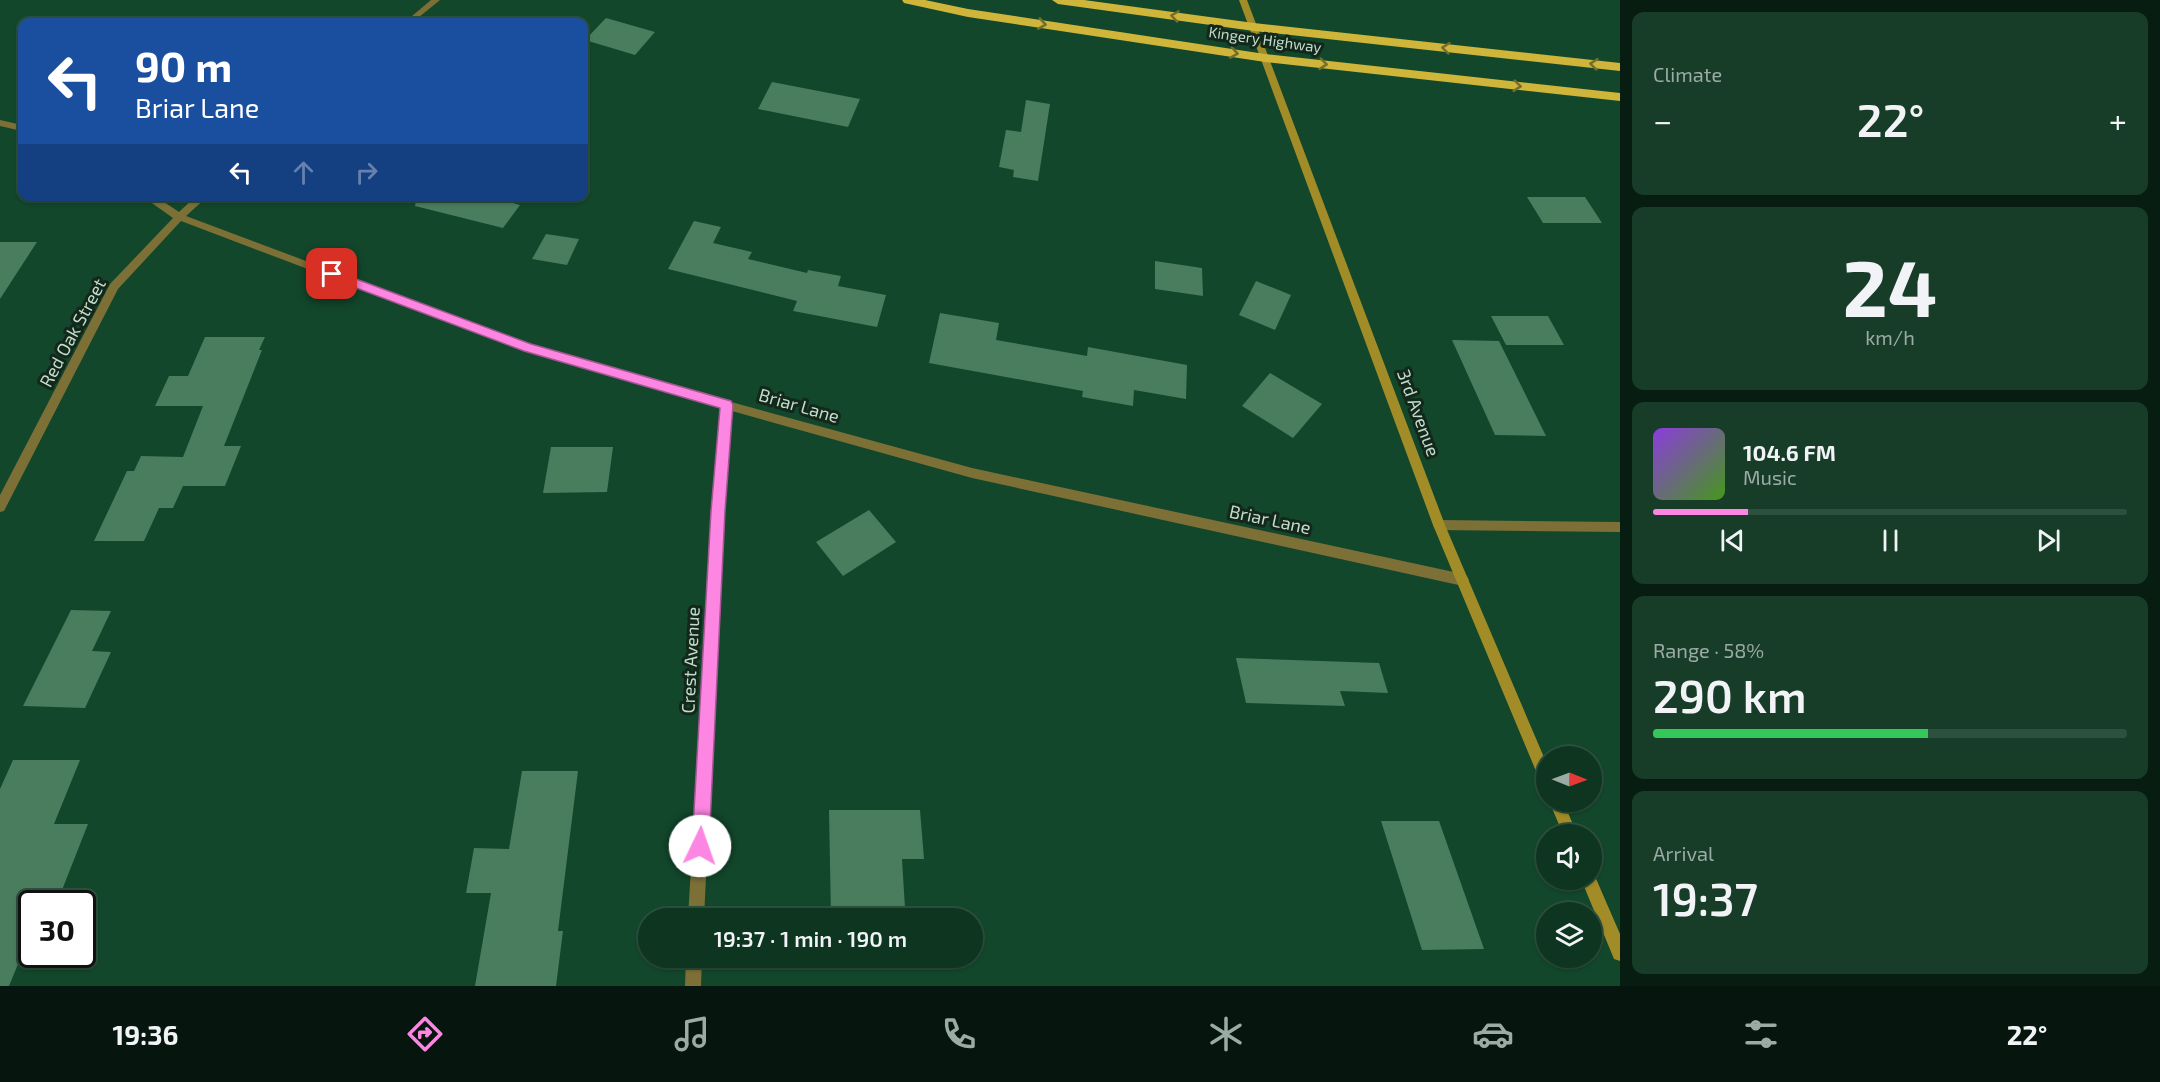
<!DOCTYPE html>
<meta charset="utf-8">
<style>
:root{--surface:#0e3520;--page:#173d29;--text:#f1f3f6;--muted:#9baba5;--line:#2e503e;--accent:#fd86e2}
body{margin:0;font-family:"Exo 2",sans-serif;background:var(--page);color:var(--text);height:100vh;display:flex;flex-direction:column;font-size:22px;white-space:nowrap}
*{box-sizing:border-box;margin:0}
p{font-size:20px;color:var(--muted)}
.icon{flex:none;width:33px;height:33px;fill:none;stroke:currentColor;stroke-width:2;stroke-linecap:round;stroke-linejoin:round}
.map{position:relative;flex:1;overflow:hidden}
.sheet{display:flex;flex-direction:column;gap:12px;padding:12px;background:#081d12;width:540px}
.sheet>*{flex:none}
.hud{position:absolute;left:18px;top:18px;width:570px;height:183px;border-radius:12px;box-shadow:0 2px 4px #0004,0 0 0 2px var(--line);background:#1a4fa0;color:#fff;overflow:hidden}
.needle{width:39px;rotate:91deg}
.buttons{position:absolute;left:1536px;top:746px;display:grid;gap:12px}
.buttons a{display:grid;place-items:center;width:66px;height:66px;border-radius:50%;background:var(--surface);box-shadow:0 2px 4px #0004,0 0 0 2px var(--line);font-size:30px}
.speed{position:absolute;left:18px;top:890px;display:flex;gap:12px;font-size:30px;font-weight:700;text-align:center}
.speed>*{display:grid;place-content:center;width:78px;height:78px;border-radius:50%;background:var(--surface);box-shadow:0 2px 4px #0004,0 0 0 2px var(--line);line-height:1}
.speed .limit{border:3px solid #111;border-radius:9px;background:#fff;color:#111}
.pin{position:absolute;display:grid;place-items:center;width:51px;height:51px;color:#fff;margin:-26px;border-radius:12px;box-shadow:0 3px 9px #0006}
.me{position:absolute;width:66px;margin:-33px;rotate:3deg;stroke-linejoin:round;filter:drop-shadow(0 0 4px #0008)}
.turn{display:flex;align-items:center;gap:21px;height:126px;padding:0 18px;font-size:27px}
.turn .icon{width:78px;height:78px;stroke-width:2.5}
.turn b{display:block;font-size:42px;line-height:51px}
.lanes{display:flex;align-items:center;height:57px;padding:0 18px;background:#0003;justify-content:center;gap:30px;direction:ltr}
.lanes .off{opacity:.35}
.big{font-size:45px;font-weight:600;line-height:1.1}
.sheet .tile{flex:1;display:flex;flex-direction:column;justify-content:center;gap:9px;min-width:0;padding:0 21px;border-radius:12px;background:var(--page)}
.sheet .dial{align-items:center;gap:0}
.dial b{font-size:78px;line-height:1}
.song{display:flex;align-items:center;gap:18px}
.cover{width:72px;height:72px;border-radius:9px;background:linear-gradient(135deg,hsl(270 70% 55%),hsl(100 70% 35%))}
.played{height:6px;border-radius:3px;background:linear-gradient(90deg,var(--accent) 20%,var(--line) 20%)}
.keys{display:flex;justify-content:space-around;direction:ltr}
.heat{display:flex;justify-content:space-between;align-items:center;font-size:33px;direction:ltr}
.charge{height:9px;border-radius:4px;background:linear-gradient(90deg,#34c759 58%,var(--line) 0)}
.trip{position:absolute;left:638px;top:908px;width:345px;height:60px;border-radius:30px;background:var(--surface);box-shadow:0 2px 4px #0004,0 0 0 2px var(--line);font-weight:600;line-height:60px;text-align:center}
.dock{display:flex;height:96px;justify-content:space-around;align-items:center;background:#06150d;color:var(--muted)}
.dock .icon{width:42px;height:42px}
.dock .selected{color:var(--accent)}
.dock b{font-size:27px;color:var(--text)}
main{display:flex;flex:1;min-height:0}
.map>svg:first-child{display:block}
.building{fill:#4a7c5e}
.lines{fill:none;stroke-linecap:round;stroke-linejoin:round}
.street{fill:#7d7037;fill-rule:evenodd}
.secondary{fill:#a28c27;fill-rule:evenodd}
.highway{fill:#d0b53b;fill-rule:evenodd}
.oneway{stroke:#726e2b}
.route{fill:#fd86e2;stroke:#a45793;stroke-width:1.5}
.labels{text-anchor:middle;stroke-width:6;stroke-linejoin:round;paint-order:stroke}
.far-street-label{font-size:15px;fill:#c2ddcb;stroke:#13281b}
.street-label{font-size:18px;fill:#c2ddcb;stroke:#13281b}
</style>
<main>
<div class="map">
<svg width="1620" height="986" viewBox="0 0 1620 986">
<rect width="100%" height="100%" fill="#12472b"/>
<g class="building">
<polygon points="606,18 655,32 635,55 585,40"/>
<polygon points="772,82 860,99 848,127 758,109"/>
<polygon points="1026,100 1050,104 1038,181 1013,177 1014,170 999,167 1006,130 1021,132"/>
<polygon points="417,196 487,196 520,205 503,228 415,206"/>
<polygon points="1527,197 1585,197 1602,223 1543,223"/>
<polygon points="694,221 721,227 713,243 752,252 748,259 807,273 808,270 841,276 838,286 886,295 877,327 793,311 797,301 668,269"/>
<polygon points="546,234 579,239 567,265 532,259"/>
<polygon points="0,242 37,242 0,299"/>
<polygon points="1155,261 1202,268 1203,296 1155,289"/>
<polygon points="1256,281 1291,295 1275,330 1239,315"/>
<polygon points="940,313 999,323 996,340 1087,356 1088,347 1187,365 1186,399 1134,390 1133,406 1082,397 1083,391 929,363"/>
<polygon points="1491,316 1548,316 1564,345 1506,345"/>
<polygon points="205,337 265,337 259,350 262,350 224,446 241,446 225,486 183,486 173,508 159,508 144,541 94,541 127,471 134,471 141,456 183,457 203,406 155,406 169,376 188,376"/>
<polygon points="1452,340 1499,341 1546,436 1495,435"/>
<polygon points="1270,373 1322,404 1293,438 1242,406"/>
<polygon points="551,447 613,447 607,492 543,493"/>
<polygon points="869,510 896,542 843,576 816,542"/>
<polygon points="71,610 111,611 92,651 111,652 85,708 23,706"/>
<polygon points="1236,658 1379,663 1388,693 1340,691 1345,706 1246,703"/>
<polygon points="13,760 80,760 54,824 88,824 62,890 48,890 42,903 32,903 32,930 9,986 0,986 0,789"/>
<polygon points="522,771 578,771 558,931 563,931 556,986 475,986 491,893 466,893 474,848 509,849"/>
<polygon points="829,810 920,810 924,859 902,859 905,908 874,908 874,918 831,918"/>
<polygon points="1381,821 1439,821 1484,949 1422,950"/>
</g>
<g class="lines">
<g class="street">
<polygon points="431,0 440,0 413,22 405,22"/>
<polygon points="0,120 22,125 22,131 0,126"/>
<polygon points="142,196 155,196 179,212 196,196 208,196 186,216 530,345 644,378 972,468 1463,574 1467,576 1469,580 1467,584 1463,586 972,478 732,411 724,511 704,918 688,918 712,511 721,408 524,351 181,221 118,289 4,511 0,512 0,495 110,284 173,218"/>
<polygon points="1439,520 1620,522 1620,532 1439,530 1435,529 1433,525 1435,521"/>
<polygon points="686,957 702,957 701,986 685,986"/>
</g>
<g class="secondary">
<polygon points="1239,0 1247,0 1445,525 1546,762 1546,785 1541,783 1433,525"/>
<polygon points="1549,801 1563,801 1577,834 1563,834"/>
<polygon points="1592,872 1594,874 1620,934 1620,961 1614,959 1581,879 1592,879"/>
</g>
<g class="highway">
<polygon points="902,0 925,0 968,9 1265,54 1620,93 1620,101 1265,62 968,17 904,3"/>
<polygon points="1052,0 1084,0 1254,23 1620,63 1620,71 1254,31 1058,4"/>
</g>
</g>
<defs><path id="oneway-chevron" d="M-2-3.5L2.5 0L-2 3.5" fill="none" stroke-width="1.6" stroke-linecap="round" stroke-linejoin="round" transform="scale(1.5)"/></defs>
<g class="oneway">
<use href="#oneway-chevron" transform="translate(1175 16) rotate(-172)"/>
<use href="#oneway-chevron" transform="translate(1042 24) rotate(9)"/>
<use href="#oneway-chevron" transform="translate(1446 48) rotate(-174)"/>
<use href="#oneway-chevron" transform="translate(1234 53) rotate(9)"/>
<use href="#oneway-chevron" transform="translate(1323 64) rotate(6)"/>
<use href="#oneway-chevron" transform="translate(1594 64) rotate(-174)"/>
<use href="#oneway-chevron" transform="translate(1517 86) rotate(6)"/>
</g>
<polygon class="route" points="332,270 531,344 731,401 733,405 725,511 709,846 706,852 700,855 694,852 692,846 711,511 720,408 524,351 327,277 327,271"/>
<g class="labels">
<g class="far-street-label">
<text transform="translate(1265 40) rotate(8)" y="5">Kingery Highway</text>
</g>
<g class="street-label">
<text transform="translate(73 333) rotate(-62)" y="6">Red Oak Street</text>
<text transform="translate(799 406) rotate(16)" y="6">Briar Lane</text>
<text transform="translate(1418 413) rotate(70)" y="6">3rd Avenue</text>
<text transform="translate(1270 520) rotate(12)" y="6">Briar Lane</text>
<text transform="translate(691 660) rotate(-87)" y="6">Crest Avenue</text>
</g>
</g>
</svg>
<div class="buttons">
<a><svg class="needle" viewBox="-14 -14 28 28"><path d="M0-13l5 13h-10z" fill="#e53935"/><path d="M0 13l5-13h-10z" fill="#9baba5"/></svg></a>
<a><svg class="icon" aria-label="sound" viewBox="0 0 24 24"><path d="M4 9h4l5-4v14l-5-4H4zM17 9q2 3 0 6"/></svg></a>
<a><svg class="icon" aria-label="layers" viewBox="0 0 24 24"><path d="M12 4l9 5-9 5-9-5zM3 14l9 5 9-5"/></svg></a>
</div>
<div class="speed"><div class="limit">30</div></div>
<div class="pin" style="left:332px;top:274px;background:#d93025"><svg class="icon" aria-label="arrive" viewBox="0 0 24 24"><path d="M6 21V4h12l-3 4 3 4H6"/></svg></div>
<svg class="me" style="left:700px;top:846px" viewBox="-20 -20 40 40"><circle r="19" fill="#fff"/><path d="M0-13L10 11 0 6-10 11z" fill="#fd86e2"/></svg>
<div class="trip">19:37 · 1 min · 190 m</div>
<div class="hud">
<div class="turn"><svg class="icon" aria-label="left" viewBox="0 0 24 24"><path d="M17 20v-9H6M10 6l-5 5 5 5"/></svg><div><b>90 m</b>Briar Lane</div></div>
<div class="lanes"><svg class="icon" aria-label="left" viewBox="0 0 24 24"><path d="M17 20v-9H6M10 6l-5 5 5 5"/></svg><svg class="icon off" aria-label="ahead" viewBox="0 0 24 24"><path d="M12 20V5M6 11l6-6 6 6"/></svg><svg class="icon off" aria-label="right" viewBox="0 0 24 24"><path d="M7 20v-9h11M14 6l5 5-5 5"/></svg></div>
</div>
</div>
<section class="sheet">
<div class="tile"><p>Climate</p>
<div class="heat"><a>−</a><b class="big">22°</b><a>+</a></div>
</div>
<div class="tile dial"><b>24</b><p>km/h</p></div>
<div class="tile">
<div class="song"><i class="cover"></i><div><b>104.6 FM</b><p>Music</p></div></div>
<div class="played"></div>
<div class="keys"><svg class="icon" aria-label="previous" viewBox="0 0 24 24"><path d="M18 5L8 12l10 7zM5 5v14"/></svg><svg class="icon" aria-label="pause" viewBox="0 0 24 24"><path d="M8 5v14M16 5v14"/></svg><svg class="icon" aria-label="next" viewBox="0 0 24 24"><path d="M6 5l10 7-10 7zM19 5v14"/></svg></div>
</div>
<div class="tile"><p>Range · 58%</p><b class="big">290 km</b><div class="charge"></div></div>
<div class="tile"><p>Arrival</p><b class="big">19:37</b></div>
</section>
</main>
<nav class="dock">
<b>19:36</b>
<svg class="icon selected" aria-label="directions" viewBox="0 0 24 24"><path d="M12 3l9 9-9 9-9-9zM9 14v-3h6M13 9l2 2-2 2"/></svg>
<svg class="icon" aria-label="music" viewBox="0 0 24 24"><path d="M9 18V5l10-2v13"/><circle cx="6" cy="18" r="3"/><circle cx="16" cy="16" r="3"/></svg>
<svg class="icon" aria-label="phone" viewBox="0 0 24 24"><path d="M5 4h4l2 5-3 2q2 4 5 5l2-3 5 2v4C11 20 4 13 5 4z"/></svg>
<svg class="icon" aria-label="climate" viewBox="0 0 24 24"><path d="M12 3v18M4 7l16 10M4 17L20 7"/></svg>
<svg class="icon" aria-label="car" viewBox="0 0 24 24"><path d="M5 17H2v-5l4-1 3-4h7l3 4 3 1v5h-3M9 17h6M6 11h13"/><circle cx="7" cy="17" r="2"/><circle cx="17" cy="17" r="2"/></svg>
<svg class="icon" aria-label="filters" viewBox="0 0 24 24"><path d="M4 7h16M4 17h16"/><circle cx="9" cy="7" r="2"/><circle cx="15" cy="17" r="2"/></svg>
<b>22°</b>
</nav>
